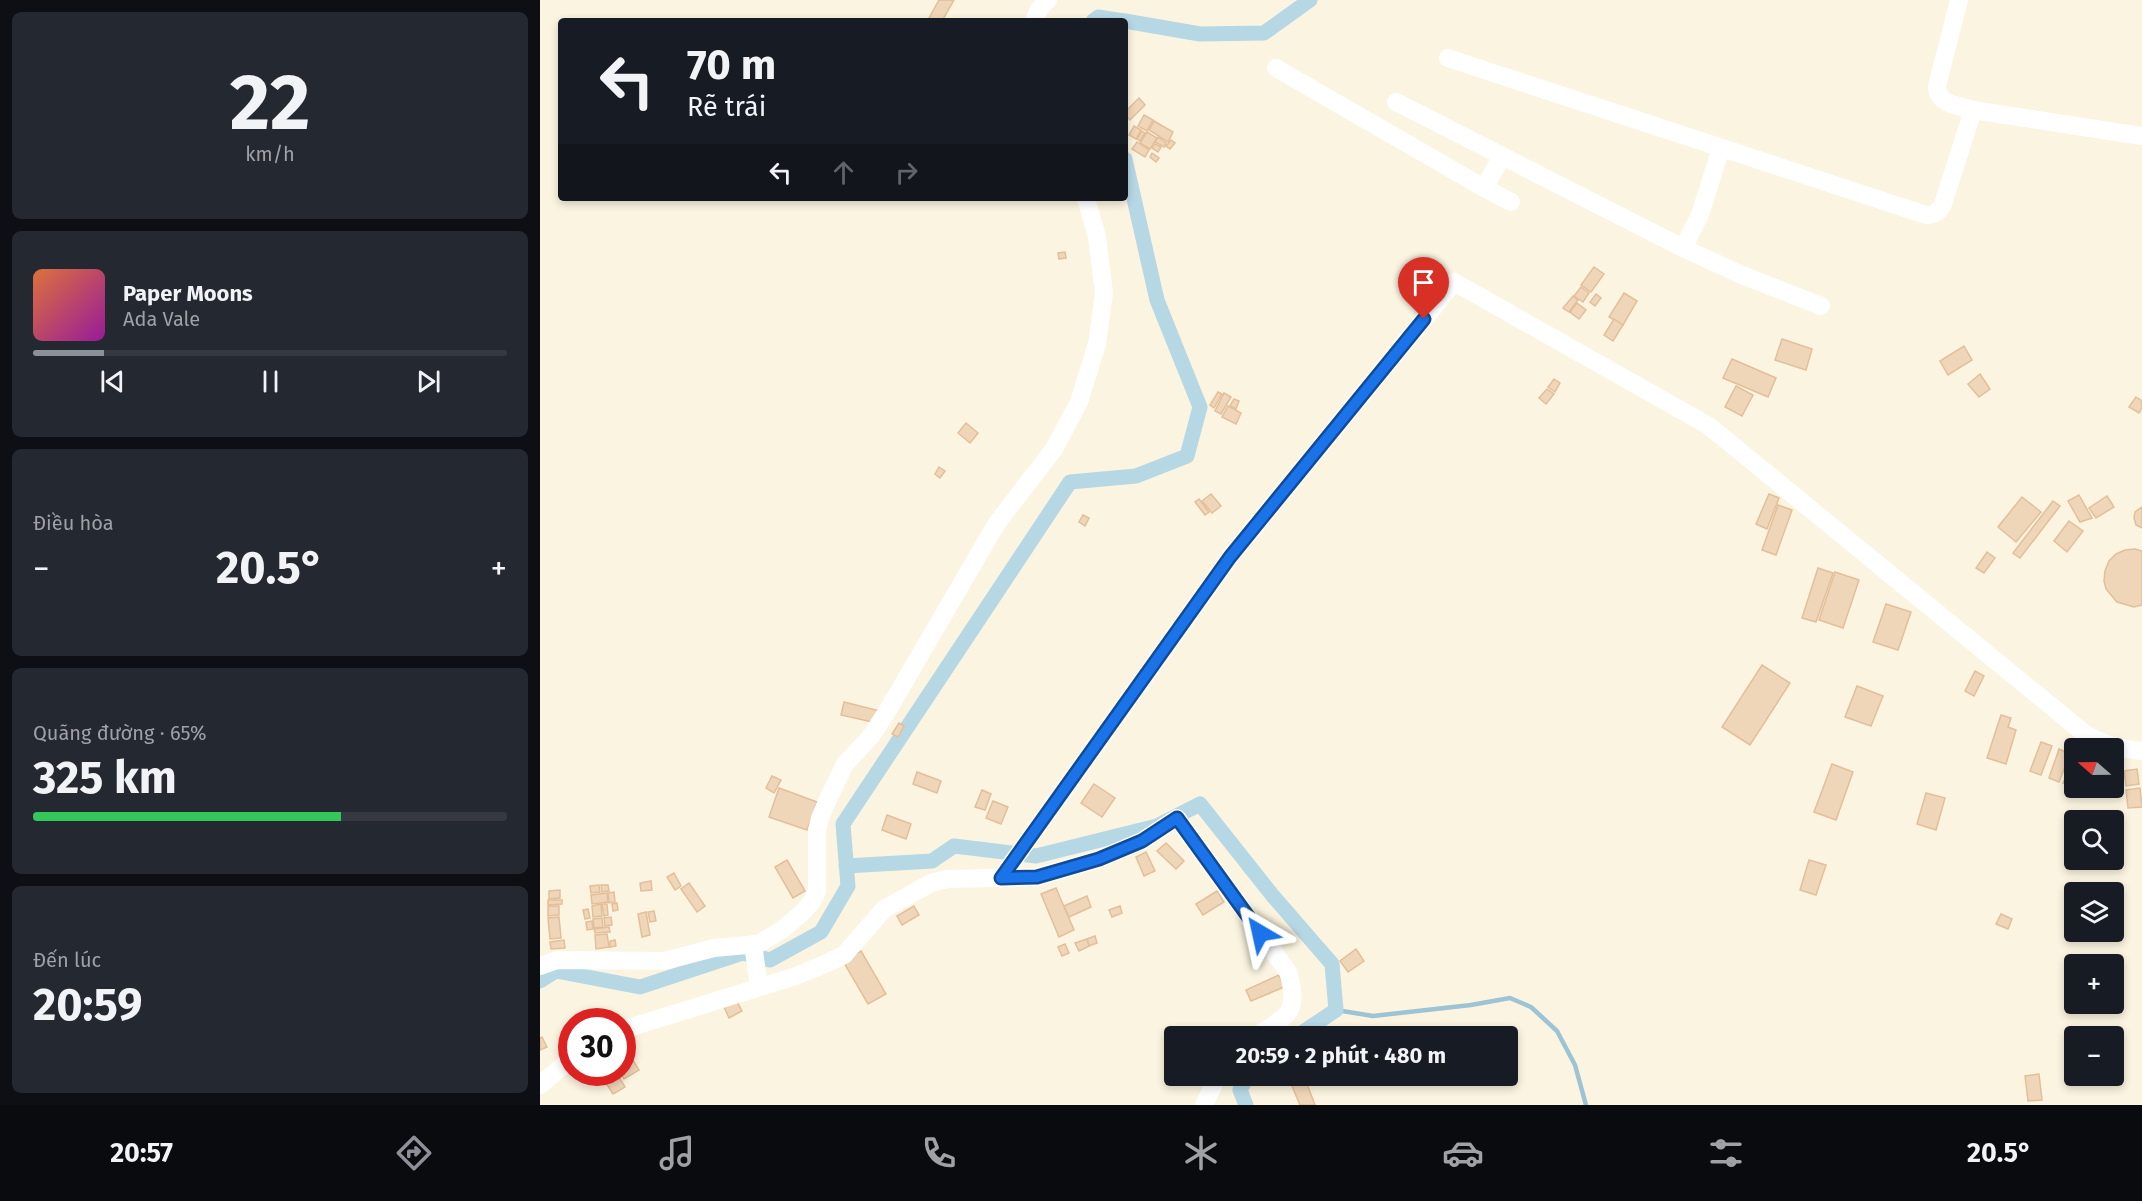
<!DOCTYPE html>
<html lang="vi">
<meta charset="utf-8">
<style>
:root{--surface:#171b24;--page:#242831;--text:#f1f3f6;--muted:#9ea1a6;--line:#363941;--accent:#8c9099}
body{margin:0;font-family:"Fira Sans",sans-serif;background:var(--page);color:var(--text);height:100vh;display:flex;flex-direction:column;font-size:22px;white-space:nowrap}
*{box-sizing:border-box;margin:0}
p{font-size:20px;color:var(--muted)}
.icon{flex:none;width:33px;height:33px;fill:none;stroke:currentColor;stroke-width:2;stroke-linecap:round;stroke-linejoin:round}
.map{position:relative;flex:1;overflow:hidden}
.details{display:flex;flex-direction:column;gap:12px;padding:12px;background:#0d0f14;width:540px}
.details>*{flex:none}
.hud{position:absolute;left:18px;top:18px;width:570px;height:183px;border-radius:6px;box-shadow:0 3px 9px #0003;background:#171b24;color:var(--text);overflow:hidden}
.needle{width:39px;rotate:290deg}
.buttons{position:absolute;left:1524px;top:738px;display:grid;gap:12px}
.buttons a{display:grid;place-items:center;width:60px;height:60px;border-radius:6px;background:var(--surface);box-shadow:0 3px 9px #0003;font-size:30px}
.speed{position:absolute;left:18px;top:1008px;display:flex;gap:12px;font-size:30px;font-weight:700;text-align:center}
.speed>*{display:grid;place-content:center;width:78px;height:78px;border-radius:50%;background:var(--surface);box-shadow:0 3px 9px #0003;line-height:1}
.speed .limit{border:9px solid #d22;background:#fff;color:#111}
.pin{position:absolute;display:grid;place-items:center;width:51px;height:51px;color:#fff;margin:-62px -26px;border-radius:50% 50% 50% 0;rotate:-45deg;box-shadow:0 0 6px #0007}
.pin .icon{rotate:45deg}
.me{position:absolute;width:66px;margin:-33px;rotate:324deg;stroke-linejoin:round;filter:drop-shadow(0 0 4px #0008)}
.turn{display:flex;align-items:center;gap:21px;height:126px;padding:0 30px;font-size:27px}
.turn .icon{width:78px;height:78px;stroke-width:2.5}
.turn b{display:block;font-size:42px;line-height:51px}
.lanes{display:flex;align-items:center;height:57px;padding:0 30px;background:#0003;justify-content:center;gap:30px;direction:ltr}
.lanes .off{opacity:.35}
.big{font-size:45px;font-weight:700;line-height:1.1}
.details .card{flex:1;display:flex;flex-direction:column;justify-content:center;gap:9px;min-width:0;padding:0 21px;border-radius:9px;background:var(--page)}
.details .dial{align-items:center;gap:0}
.dial b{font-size:78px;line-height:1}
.song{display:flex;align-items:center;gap:18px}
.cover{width:72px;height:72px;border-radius:9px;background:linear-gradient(135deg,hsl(20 70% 55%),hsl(300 70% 35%))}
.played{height:6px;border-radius:3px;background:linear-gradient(90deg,var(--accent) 15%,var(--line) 15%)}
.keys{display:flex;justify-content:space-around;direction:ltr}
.heat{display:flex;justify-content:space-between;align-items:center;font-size:33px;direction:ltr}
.charge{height:9px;border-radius:4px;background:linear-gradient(90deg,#34c759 65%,var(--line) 0)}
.trip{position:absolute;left:624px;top:1026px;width:354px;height:60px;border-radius:6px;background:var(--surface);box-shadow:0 3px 9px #0003;font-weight:700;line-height:60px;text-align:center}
.tabs{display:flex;height:96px;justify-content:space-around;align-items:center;background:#090b0e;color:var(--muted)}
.tabs .icon{width:42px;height:42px}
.tabs .selected{color:var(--accent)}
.tabs b{font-size:27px;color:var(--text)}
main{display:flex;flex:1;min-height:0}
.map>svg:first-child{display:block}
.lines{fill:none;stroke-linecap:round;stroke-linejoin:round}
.stream{stroke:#9cc4d5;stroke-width:4.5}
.canal{stroke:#b6d7e4;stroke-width:15}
.building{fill:#f0d6b8;stroke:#e2bf99;stroke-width:1.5}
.minor{stroke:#fff;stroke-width:18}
.route-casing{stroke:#114b97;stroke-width:15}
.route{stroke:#1a73e8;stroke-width:10}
</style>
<main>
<section class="details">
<div class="card dial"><b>22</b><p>km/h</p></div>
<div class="card">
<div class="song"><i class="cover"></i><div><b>Paper Moons</b><p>Ada Vale</p></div></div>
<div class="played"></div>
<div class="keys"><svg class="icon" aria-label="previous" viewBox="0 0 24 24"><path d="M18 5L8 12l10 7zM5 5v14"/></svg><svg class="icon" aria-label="pause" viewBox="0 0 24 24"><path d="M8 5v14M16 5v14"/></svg><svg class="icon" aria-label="next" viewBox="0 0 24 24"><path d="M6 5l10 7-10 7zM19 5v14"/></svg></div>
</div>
<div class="card"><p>Điều hòa</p>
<div class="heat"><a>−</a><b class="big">20.5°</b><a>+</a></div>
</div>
<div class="card"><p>Quãng đường · 65%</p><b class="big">325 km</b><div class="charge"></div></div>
<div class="card"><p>Đến lúc</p><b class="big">20:59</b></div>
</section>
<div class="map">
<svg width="1602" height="1105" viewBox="0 0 1602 1105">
<rect width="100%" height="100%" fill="#fbf4e0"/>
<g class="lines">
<polyline class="stream" points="796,1010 833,1016 931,1005 970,998 991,1007 1017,1031 1035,1065 1046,1105"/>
<g class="canal">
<polyline points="553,21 558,17 584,21"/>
<polyline points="585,21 660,34 724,33 770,0"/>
<polyline points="306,866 392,861 414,846 496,856 617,826 660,804 733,896 792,964 796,1010 757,1036"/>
<polyline points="0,981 16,971 100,987 203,953 230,960 281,932 308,886 303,824 530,482 596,476 647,456 660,407 617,300 585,159"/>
<polyline points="706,1105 700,1090 708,1076"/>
</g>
</g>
<g class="building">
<polygon points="399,0 414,0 402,21 394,21 389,18"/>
<polygon points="599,98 605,105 590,120 585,115 585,112"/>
<polygon points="604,115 613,120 607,131 598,126"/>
<polygon points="614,121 633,132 628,142 609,130"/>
<polygon points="594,126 601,130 596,139 589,135"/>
<polygon points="602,131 605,133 600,141 597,139"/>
<polygon points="607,132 617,138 610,149 600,143"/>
<polygon points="618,137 626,143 624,147 615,142"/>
<polygon points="631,140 635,143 630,149 626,146"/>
<polygon points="597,142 609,150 605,157 592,149"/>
<polygon points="615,144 621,147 618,152 612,148"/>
<polygon points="612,153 619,158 616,162 610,157"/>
<polygon points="525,252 526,258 519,259 518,253"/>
<polygon points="1054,267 1064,274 1051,292 1041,285"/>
<polygon points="1041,287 1049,293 1043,302 1034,296"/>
<polygon points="1084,293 1097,301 1083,325 1069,317"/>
<polygon points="1056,294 1061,298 1055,306 1050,302"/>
<polygon points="1033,296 1038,300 1029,312 1023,308"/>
<polygon points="1037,303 1046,310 1039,319 1030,312"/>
<polygon points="1074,319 1083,325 1073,341 1064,335"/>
<polygon points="1242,339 1272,349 1266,370 1235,360"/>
<polygon points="1424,346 1432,360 1408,375 1400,361"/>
<polygon points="1192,359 1236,378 1228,397 1183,378"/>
<polygon points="1440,374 1450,389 1439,397 1428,384"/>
<polygon points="1014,379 1020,383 1015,392 1008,387"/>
<polygon points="1196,386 1213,395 1202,416 1185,407"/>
<polygon points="1007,389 1014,394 1006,404 999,398"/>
<polygon points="678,392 682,394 674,408 670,405"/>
<polygon points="684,393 691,397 681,414 675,411"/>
<polygon points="1596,397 1602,401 1602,407 1599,413 1589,407"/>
<polygon points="694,399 699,401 696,409 690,406"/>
<polygon points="688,406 701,413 696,424 682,417"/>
<polygon points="426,423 438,433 430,443 418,433"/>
<polygon points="399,467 405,471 400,478 395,474"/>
<polygon points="671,494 681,506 672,513 662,501"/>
<polygon points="1229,494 1239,498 1227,529 1216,524"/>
<polygon points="1539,495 1552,518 1540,522 1528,501"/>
<polygon points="1567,496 1574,507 1556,518 1549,508"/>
<polygon points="1482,497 1501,512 1476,542 1458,527"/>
<polygon points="659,499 669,512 665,515 655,502"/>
<polygon points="1513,501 1520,506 1480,558 1473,553"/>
<polygon points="1238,505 1252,510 1236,555 1222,550"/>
<polygon points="1602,507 1602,528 1596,525 1594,518 1595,512"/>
<polygon points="543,515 549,518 545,526 539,522"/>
<polygon points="1529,521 1543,531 1527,552 1514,541"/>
<polygon points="1595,549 1602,551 1602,605 1594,607 1577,602 1566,589 1564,581 1565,571 1569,561 1576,554 1585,550"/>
<polygon points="1447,552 1455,558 1444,573 1436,568"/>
<polygon points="1278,568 1293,573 1276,622 1262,618"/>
<polygon points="1295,572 1319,580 1303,628 1279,620"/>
<polygon points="1346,604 1371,612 1358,650 1333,642"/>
<polygon points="1222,665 1250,683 1210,745 1182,727"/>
<polygon points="1435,671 1444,676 1434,696 1425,691"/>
<polygon points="1317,686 1343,696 1331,726 1305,717"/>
<polygon points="304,702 340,711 337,723 301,715"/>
<polygon points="1461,715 1471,718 1468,727 1476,730 1466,764 1447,758"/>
<polygon points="359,723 364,726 358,737 352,734"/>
<polygon points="1501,742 1512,746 1501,775 1490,771"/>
<polygon points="1519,749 1530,754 1519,782 1509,778"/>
<polygon points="1292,764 1313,772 1296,820 1274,812"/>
<polygon points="1597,769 1599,784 1586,786 1584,771"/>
<polygon points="377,772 401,781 397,793 373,784"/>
<polygon points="1528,772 1534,775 1533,787 1523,783"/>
<polygon points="232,776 241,780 234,793 226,788"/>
<polygon points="554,784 575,798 562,817 541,803"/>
<polygon points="239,788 277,802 267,830 229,817"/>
<polygon points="1600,788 1602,807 1588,808 1586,790"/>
<polygon points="442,790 451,794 445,810 435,807"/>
<polygon points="1386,793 1405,798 1396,830 1377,824"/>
<polygon points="453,801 468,807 461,824 446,818"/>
<polygon points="347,815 371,824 366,839 342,830"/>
<polygon points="626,843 644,861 636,869 617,851"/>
<polygon points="606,852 615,871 604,876 596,857"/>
<polygon points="247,860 265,891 253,898 235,867"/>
<polygon points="1269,860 1286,865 1276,895 1260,890"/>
<polygon points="134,873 141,886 135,890 127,877"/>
<polygon points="111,881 112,890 101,891 100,883"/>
<polygon points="149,883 165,906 157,912 141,889"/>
<polygon points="59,885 60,892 51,893 50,886"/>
<polygon points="61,885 68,885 69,891 62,892"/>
<polygon points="516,888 534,930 519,937 501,894"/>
<polygon points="20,890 20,898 9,899 9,891"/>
<polygon points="677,891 684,902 663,915 656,904"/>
<polygon points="74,892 75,902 69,903 68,893"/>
<polygon points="67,893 68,902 52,904 51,895"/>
<polygon points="547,896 551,907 529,917 524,906"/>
<polygon points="8,900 22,900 22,904 8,905"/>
<polygon points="77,903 78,910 73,911 72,904"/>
<polygon points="61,904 62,916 53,917 52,906"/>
<polygon points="62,904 67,904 68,915 64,916"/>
<polygon points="8,906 19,906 19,915 8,916"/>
<polygon points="374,906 379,915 362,925 357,916"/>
<polygon points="580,906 582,913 572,917 569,910"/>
<polygon points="48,909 50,918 45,919 43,910"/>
<polygon points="114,911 116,921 110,922 108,912"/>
<polygon points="106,912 110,935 102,937 98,914"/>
<polygon points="1461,914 1472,919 1468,929 1456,924"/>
<polygon points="19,917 21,938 10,939 8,918"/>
<polygon points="71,917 72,925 65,926 64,918"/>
<polygon points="62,918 63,927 54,928 53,919"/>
<polygon points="52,921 53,929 47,930 46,922"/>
<polygon points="69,927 70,932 55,933 54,929"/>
<polygon points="67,934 69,947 56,949 55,935"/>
<polygon points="555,936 557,943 549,946 547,939"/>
<polygon points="547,939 549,946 539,951 535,943"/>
<polygon points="24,940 25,948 11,949 10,942"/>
<polygon points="75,940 76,946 70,947 70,941"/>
<polygon points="525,944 529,953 522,956 518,947"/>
<polygon points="816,949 824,961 808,972 800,961"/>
<polygon points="321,951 346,994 328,1004 303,961"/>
<polygon points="739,975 744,987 711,1001 706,990"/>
<polygon points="192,992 202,1011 189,1018 180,998"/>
<polygon points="2,1037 7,1047 0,1050 0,1038"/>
<polygon points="89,1054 99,1070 84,1079 80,1072 82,1072 82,1059"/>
<polygon points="59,1072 73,1072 63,1079"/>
<polygon points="76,1072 85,1087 73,1094 64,1080"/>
<polygon points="1499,1074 1502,1100 1488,1101 1485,1076"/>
<polygon points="758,1076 764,1076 775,1105 760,1105 749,1079"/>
</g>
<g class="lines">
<g class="minor">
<path d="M1419,0L1397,86C1397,105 1418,105 1433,110"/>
<polyline points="494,21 499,9 508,0"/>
<path d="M908,58L1386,215C1395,215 1399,212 1403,204L1433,110L1602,136"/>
<polyline points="736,68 944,188"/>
<polyline points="856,102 1143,248 1202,275 1281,306"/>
<polyline points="962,156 944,188 971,202"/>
<polyline points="1143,248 1160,215 1181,148"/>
<path d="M461,878L690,557L914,282L1169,426L1544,733C1562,745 1581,748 1602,751"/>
<polyline points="213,944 219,987"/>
<polyline points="0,966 17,960 124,961 174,948 218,944 242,930 264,911 273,900 277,891 277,830 280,818 288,799 305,764 331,736 348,710 457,523 514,449 539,402 557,344 564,293 557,237 546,198"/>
<path d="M82,1030L256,976L285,964L304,955L344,909L391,883L407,879L497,877L559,859L602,841L637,818L748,972C760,1012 748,1016 716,1036"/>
<polyline points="0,1085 32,1058"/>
<polyline points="664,1105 678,1076"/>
</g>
</g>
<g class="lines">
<defs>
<polyline id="route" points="720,933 637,818 602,841 559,859 497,877 461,878 690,557 884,319"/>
</defs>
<use href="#route" class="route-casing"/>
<use href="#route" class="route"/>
</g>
</svg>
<div class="buttons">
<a><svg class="needle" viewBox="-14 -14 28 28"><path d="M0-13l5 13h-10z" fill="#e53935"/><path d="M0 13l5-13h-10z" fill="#9ea1a6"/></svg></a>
<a><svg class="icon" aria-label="search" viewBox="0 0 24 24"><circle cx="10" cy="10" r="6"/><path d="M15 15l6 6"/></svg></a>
<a><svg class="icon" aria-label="layers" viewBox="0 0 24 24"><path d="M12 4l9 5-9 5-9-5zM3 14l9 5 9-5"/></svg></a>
<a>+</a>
<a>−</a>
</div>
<div class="speed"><div class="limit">30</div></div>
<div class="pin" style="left:884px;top:319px;background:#d93025"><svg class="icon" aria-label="arrive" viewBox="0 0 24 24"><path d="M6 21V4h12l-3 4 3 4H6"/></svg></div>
<svg class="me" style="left:720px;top:933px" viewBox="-20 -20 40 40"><path d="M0-17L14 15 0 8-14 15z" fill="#1a73e8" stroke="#fff" stroke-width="4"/></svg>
<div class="trip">20:59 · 2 phút · 480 m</div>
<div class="hud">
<div class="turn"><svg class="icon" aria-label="left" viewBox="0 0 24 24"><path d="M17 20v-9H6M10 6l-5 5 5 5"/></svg><div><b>70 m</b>Rẽ trái</div></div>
<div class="lanes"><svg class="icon" aria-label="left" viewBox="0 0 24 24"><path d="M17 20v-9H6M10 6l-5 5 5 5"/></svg><svg class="icon off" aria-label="ahead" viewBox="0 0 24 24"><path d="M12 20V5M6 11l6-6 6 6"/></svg><svg class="icon off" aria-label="right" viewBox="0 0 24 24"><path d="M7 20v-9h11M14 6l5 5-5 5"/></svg></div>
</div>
</div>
</main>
<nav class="tabs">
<b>20:57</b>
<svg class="icon selected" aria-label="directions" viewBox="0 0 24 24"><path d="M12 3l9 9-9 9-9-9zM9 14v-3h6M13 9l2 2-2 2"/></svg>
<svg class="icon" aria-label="music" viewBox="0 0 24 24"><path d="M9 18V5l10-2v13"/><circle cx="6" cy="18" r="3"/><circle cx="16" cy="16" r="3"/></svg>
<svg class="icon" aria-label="phone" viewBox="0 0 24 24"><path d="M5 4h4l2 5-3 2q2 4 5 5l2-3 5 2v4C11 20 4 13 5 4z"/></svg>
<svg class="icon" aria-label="climate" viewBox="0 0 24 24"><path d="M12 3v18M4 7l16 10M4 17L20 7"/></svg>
<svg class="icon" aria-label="car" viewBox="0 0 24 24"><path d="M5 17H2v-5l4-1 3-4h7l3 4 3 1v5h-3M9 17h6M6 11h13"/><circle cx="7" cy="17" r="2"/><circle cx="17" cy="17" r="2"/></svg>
<svg class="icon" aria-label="filters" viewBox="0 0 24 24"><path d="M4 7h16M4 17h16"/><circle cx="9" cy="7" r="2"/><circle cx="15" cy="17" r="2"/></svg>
<b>20.5°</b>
</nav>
